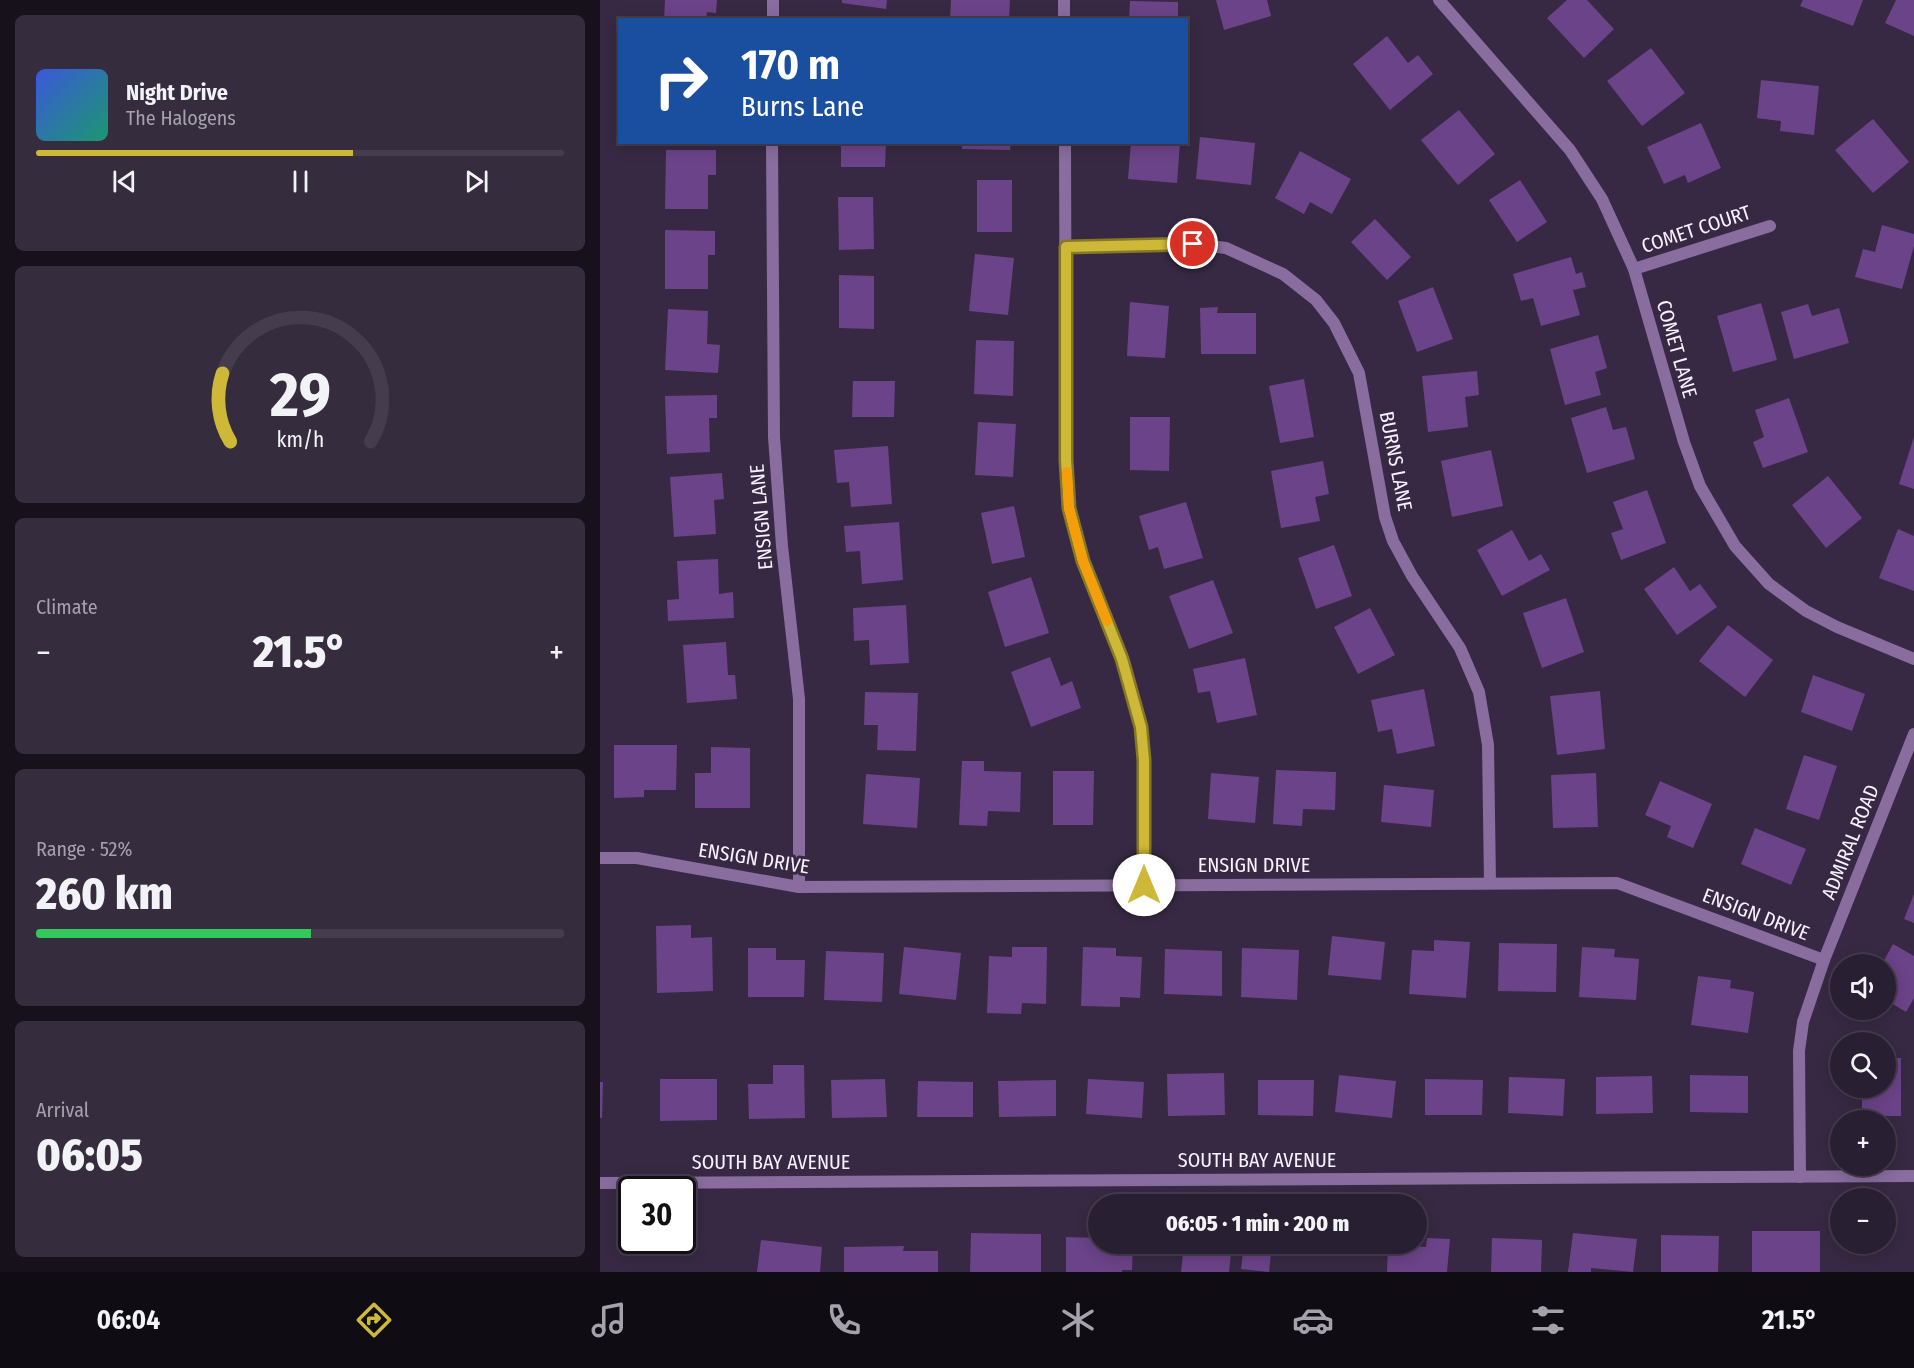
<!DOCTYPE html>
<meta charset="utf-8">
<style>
:root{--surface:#291f32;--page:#352c3e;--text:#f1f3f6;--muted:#a5a2ac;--line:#453d4d;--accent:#ceb837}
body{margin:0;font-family:"Fira Sans Condensed",sans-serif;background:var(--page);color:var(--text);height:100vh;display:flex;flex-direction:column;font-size:22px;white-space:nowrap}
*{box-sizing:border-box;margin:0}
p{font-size:20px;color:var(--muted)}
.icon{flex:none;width:33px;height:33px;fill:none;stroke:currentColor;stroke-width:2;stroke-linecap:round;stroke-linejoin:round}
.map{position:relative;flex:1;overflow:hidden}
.side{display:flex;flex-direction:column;gap:15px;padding:15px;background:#17111c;width:600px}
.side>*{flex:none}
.hud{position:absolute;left:18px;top:18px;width:570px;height:126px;border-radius:0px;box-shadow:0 3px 15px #0003,0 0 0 2px var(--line);background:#1a4fa0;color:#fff;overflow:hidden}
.controls{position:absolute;left:1230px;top:954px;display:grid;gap:12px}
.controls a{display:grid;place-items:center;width:66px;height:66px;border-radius:50%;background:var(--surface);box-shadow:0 3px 15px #0003,0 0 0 2px var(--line);font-size:30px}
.speed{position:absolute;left:18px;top:1176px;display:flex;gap:12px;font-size:30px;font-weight:700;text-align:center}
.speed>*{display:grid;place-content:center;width:78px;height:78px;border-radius:50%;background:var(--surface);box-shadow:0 3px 15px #0003,0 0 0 2px var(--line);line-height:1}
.speed .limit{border:3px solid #111;border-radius:9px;background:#fff;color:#111}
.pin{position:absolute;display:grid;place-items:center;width:51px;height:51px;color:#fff;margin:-26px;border:3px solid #fff;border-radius:50%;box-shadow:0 2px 6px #0007}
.me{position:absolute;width:66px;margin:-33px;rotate:0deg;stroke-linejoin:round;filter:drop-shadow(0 0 4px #0008)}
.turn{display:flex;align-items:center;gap:21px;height:126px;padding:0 24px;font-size:27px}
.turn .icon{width:78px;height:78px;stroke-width:2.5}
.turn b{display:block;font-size:42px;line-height:51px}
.big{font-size:45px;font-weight:800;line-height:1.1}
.side .card{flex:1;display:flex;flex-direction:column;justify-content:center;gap:9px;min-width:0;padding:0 21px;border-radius:9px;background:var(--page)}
.side .dial{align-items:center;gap:0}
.dial svg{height:156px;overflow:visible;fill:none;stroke:var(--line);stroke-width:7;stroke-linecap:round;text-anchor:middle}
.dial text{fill:var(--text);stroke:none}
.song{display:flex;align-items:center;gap:18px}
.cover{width:72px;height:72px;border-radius:9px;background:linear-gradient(135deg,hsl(230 70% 55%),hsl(160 70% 35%))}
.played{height:6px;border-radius:3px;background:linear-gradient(90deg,var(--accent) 60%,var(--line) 60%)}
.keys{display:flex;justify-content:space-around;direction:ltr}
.heat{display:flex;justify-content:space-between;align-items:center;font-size:33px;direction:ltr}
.charge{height:9px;border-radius:4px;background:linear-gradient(90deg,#34c759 52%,var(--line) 0)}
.trip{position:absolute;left:488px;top:1194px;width:339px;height:60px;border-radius:30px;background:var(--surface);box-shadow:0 3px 15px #0003,0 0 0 2px var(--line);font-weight:800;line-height:60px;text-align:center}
.dock{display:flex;height:96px;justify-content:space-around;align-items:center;background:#100c14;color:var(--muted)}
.dock .icon{width:42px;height:42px}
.dock .on{color:var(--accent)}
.dock b{font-size:27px;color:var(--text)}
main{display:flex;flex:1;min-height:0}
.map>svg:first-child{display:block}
.building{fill:#6b4388}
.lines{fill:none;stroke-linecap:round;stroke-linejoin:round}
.minor{stroke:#886d9e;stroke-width:12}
.route-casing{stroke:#867824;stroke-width:15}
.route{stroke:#ceb837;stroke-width:10}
.slow{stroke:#f59e0b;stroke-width:10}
.labels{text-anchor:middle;stroke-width:6;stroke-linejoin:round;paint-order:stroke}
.street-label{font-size:20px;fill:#f8f1ff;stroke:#372943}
</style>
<main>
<section class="side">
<div class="card">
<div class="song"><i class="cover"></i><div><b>Night Drive</b><p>The Halogens</p></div></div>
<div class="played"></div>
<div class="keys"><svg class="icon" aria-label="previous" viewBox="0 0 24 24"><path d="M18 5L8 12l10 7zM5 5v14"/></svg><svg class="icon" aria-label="pause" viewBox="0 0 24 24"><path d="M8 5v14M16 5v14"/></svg><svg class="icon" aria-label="next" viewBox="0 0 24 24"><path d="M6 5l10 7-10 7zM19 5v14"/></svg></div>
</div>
<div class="card dial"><svg viewBox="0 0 100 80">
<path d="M14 69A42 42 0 1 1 86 69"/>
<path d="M14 69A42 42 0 0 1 10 34" stroke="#ceb837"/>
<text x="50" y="56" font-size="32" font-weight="700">29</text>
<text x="50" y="72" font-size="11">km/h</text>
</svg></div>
<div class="card"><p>Climate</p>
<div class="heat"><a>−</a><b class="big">21.5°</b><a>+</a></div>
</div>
<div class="card"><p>Range · 52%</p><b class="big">260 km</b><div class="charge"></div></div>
<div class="card"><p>Arrival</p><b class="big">06:05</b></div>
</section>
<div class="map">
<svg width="1314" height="1272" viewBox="0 0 1314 1272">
<rect width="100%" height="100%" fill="#372943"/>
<g class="building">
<polygon points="65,0 117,0 116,13 107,12 106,20 64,20"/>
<polygon points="242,0 287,0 286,9 242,3"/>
<polygon points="351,0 410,0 409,20 350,20"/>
<polygon points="616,0 667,0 671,16 624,30"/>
<polygon points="967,0 987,0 1014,29 984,58 947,18"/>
<polygon points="1203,0 1263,0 1253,26 1200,6"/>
<polygon points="1296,0 1314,0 1314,36 1285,23"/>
<polygon points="530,1 578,2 578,20 529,20"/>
<polygon points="787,36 808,63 818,55 833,74 790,110 753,64"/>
<polygon points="1051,48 1085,93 1042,126 1007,81"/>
<polygon points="1161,80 1219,86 1214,135 1180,131 1181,121 1157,118"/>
<polygon points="859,110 895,154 858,185 821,140"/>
<polygon points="1273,119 1309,162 1273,193 1235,150"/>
<polygon points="1101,123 1121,168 1088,183 1085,175 1064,184 1047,147"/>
<polygon points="600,137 655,143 651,185 596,179"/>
<polygon points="241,142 286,142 285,167 241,167"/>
<polygon points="362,142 411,142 410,150 362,149"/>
<polygon points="531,142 580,142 577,183 528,179"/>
<polygon points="66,150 116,150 116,175 108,175 108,209 65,209"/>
<polygon points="700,151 751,179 732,214 710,202 704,214 675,198"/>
<rect x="377" y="180" width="35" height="52"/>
<polygon points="920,180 947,222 917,242 889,200"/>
<polygon points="238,197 273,197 274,249 239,250"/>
<polygon points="775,219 811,257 787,280 751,242"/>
<polygon points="1282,225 1314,234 1314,246 1302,289 1255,277 1263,249 1275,252"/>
<polygon points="65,230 115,231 115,255 108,255 108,289 65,289"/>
<polygon points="375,254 414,258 408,315 369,311"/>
<polygon points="971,257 976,274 982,272 986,287 973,290 980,315 941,326 933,298 921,301 913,274"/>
<polygon points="239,275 274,276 274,329 239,328"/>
<polygon points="833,287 853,339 817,352 798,301"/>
<polygon points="530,302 569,306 565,358 527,356"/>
<polygon points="1161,303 1177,360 1133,372 1117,316"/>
<polygon points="1208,304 1212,316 1239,308 1249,343 1194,359 1181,312"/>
<polygon points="618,307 617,313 656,313 656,354 601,354 600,308"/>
<polygon points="68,309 108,311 107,344 120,345 118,373 65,370"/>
<polygon points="998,335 1007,368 995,372 1001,395 965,405 950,349"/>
<polygon points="376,340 414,341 413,396 374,394"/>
<polygon points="877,371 879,395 865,397 868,427 828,432 822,376"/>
<polygon points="704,379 714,437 680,443 669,386"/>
<polygon points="253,381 295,381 294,417 252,417"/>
<polygon points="117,395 117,418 109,418 110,452 67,454 65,396"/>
<polygon points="1189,398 1208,452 1163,468 1153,442 1164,437 1155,410"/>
<polygon points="1006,407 1013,430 1026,427 1035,459 987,473 971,418"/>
<polygon points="530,417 570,417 569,471 530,470"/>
<polygon points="378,422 416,424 413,477 375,475"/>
<polygon points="1314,437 1314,489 1299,484"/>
<polygon points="288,446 292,504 251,507 249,482 237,483 234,450"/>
<polygon points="891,450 903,506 852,517 841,461"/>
<polygon points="723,461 729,494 715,497 720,521 681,528 671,471"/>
<polygon points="122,473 124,499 114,500 116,534 74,537 70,477"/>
<polygon points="1228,476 1262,518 1226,548 1192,505"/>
<polygon points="1047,490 1066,543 1021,560 1011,533 1023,529 1013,502"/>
<polygon points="586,502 603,558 564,569 558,547 549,550 539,516"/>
<polygon points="414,506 425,557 392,564 381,513"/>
<polygon points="299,522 303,580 262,584 260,551 246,552 244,526"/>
<polygon points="1298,529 1314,536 1314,591 1279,578"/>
<polygon points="912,530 929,561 941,554 950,570 902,596 877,550"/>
<polygon points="734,545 752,596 716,609 698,558"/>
<polygon points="118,559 119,594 133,592 134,618 68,621 67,600 79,599 77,561"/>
<polygon points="1074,567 1090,591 1100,584 1117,607 1077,635 1044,589"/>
<polygon points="431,577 449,633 405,647 388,592"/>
<polygon points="613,580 633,633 589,649 569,596"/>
<polygon points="966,598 984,652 942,668 923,613"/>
<polygon points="306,605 309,663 270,665 269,640 254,641 253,608"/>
<polygon points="770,608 795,655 758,674 734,627"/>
<polygon points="1128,625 1173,660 1145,697 1099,661"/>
<polygon points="126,642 128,675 135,675 137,699 87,703 83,645"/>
<polygon points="450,657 461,686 472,681 481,708 431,727 411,672"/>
<polygon points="645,658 657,715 617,723 610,691 598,693 593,669"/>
<polygon points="1213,675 1265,694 1252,731 1201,712"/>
<polygon points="824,689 835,746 797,754 792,729 778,732 771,700"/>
<polygon points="1000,691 1005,749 957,755 950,696"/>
<polygon points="265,692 318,693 316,751 277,750 278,725 264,725"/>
<polygon points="14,745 77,745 76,790 44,790 44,797 14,798"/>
<polygon points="111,747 150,748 150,808 95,808 95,773 111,773"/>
<polygon points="1204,755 1237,766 1219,820 1186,809"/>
<polygon points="362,761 384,761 384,771 421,772 420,812 388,811 387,826 359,825"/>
<polygon points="676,770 736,772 735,810 703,809 702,826 673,824"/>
<polygon points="453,771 494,771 493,825 453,825"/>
<polygon points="611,773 659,777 655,823 608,819"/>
<polygon points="996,773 998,827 953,828 951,775"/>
<polygon points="266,774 320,778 317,828 263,824"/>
<polygon points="1060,781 1112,804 1093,848 1067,837 1071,826 1045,815"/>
<polygon points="784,785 834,790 831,827 781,822"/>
<polygon points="1155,828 1206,849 1191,885 1141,864"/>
<polygon points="1314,894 1314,923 1304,919"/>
<polygon points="91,925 91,938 112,937 113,991 57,993 56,926"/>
<polygon points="732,936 785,942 781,980 728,975"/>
<polygon points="834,940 870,942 866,998 809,994 812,950 834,951"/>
<polygon points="899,943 957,944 956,992 898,991"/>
<polygon points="1293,944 1314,956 1314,998 1306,1012 1286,1000 1286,964 1282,964"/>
<polygon points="304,947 361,953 356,1000 299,994"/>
<polygon points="412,947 447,947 446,1004 422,1003 421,1014 387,1013 389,956 412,957"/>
<polygon points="483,947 516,948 516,956 542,957 540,998 520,997 520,1007 481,1006"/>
<polygon points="982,947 1015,949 1014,957 1039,959 1036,1000 979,997"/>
<polygon points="148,948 176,948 176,960 205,960 204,997 148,997"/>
<polygon points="642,948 699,950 697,1000 641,997"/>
<polygon points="565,949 622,951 622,996 564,994"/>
<polygon points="226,951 284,953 282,1002 224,1000"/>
<polygon points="1098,976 1131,980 1130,988 1154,992 1148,1033 1091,1025"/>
<polygon points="1286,1058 1301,1058 1301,1116 1262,1116 1262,1088 1286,1088"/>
<polygon points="173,1065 204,1065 205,1118 149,1119 148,1084 173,1084"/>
<polygon points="624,1073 625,1115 568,1116 567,1074"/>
<polygon points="739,1075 796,1081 792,1118 735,1112"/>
<polygon points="1090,1075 1148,1076 1148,1113 1090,1112"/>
<polygon points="1052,1076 1053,1113 996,1114 996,1077"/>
<polygon points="909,1077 965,1079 963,1116 908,1113"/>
<polygon points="60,1079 117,1079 117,1120 60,1121"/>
<polygon points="285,1079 287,1117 232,1118 231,1080"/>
<polygon points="488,1079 544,1082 542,1118 486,1114"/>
<polygon points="825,1079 883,1080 882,1115 825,1115"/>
<polygon points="456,1080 456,1116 399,1117 398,1081"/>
<polygon points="658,1080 714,1080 713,1116 658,1115"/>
<polygon points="318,1081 373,1082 373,1117 317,1117"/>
<polygon points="0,1082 3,1082 2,1118 0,1118"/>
<rect x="1152" y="1231" width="68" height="41"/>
<polygon points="371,1233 441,1234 441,1272 370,1272"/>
<polygon points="973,1233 1037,1239 1033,1272 991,1268 991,1272 968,1272"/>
<polygon points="1061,1235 1119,1236 1118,1272 1061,1272"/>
<polygon points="466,1237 498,1238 498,1244 533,1244 532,1270 522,1270 522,1272 466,1272"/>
<polygon points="827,1238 850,1239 847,1272 787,1272 788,1245 826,1247"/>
<polygon points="892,1238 942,1240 941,1272 891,1272"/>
<polygon points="161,1240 222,1247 220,1272 157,1272"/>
<polygon points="584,1244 632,1244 629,1272 581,1272"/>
<polygon points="644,1244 672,1245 669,1272 641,1269"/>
<polygon points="304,1246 303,1251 338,1251 338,1272 244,1272 244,1247"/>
</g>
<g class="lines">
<g class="minor">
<polyline points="464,0 464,20"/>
<polyline points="839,0 970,150 1002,199 1034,269 1084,442 1100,486 1135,546 1169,584 1206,611 1237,627 1314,659"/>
<polyline points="173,20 173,0"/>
<polyline points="172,142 174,437 182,546 199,699 199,887"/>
<polyline points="465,142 466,460 469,508 483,561 522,659 541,727 544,760 544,885"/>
<polyline points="466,247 593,244 626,248 683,274 716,300 734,323 759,373 785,517 793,541 812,576 860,648 879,692 888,745 890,883"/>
<polyline points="1034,269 1170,226"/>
<polyline points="0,858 37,858 199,887 1017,883 1224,960"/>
<polyline points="1200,1177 1199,1051 1203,1022 1224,960 1314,734"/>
<polyline points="0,1183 1314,1176"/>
</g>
</g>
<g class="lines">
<defs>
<polyline id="route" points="544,885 544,760 541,727 522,659 483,561 469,508 466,460 466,247 593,244"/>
</defs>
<use href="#route" class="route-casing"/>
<use href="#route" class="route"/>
<polyline class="slow" points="467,472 469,508 483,561 507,621"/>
</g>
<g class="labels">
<g class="street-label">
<text transform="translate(1096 229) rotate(-18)" y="7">COMET COURT</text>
<text transform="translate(1077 349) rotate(74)" y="7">COMET LANE</text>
<text transform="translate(796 461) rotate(79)" y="7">BURNS LANE</text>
<text transform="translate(161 517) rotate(-95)" y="7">ENSIGN LANE</text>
<text transform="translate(1250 842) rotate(-68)" y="7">ADMIRAL ROAD</text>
<text transform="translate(154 858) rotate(9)" y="7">ENSIGN DRIVE</text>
<text x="654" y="872">ENSIGN DRIVE</text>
<text transform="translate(1156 914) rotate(21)" y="7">ENSIGN DRIVE</text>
<text x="657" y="1167">SOUTH BAY AVENUE</text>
<text x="171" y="1169">SOUTH BAY AVENUE</text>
</g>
</g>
</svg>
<div class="controls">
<a><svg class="icon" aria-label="sound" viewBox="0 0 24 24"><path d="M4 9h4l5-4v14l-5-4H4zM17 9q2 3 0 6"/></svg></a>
<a><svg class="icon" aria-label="search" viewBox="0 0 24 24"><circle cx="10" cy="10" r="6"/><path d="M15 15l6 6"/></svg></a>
<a>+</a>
<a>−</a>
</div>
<div class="speed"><div class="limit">30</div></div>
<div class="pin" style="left:593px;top:244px;background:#d93025"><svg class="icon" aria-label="arrive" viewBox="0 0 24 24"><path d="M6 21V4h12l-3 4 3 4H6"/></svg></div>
<svg class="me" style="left:544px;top:885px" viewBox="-20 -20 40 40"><circle r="19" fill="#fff"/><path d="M0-13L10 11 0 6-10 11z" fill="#ceb837"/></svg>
<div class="trip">06:05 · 1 min · 200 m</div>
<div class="hud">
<div class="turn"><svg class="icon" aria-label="right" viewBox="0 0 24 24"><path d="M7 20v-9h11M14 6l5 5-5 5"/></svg><div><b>170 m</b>Burns Lane</div></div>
</div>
</div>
</main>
<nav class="dock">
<b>06:04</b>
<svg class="icon on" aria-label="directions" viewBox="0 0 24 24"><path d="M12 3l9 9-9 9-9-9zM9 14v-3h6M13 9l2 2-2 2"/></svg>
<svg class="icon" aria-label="music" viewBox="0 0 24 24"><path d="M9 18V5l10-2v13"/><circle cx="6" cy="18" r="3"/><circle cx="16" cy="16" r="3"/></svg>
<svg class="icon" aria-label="phone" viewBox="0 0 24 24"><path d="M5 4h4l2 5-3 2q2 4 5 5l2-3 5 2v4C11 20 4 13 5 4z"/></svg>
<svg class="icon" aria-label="climate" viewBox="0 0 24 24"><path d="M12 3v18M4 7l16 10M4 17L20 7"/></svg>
<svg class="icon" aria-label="car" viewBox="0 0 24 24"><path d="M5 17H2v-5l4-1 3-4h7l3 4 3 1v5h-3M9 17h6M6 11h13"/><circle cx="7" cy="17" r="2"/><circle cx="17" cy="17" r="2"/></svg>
<svg class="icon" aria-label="filters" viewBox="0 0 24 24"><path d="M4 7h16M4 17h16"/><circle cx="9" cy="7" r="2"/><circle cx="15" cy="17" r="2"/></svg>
<b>21.5°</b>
</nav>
